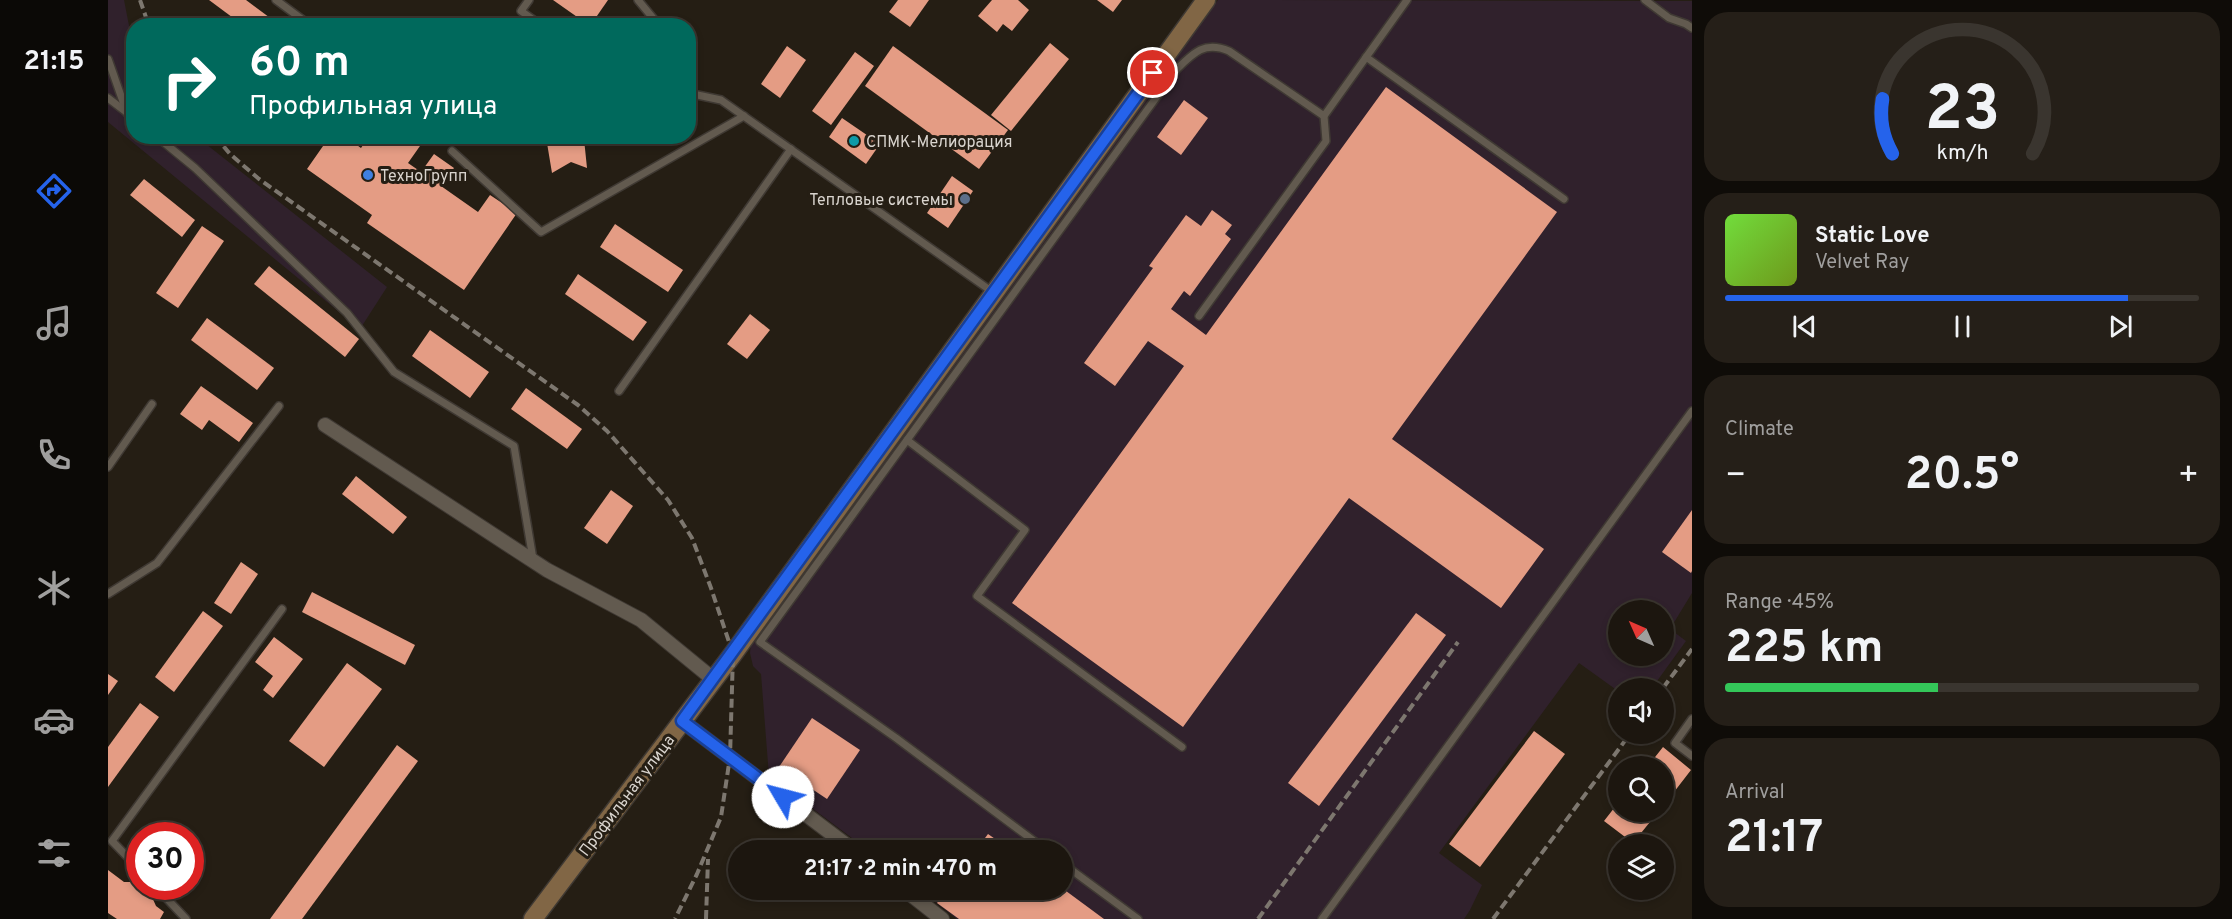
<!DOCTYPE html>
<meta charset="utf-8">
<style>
:root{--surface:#1c160f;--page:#251f18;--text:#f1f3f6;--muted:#a09f9e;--line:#3a352f;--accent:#2563eb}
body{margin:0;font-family:Overpass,sans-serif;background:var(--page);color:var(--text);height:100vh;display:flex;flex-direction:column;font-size:22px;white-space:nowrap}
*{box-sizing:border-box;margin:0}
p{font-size:20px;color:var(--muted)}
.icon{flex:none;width:33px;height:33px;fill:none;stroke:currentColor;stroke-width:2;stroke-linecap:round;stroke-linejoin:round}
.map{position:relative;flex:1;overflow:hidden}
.side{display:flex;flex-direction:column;gap:12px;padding:12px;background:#0f0c08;width:540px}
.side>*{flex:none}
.top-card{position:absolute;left:18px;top:18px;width:570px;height:126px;border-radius:24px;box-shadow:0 3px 9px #0003,0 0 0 2px var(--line);background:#00695c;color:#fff;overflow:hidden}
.needle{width:39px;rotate:315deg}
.fabs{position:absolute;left:1500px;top:600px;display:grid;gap:12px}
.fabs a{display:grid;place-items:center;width:66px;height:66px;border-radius:50%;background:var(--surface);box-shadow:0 3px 9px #0003,0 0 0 2px var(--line);font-size:30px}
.speed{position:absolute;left:18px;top:822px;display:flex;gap:12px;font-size:30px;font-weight:700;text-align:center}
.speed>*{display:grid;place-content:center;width:78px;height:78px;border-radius:50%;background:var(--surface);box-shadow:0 3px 9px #0003,0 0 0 2px var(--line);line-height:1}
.speed .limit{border:9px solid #d22;background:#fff;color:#111}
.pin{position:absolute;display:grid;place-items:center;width:51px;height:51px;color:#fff;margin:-26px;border:3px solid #fff;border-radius:50%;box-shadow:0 2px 6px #0007}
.me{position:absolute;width:66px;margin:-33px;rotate:307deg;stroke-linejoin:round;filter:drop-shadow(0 0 4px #0008)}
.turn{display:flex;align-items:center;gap:21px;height:126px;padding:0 24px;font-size:27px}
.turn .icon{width:78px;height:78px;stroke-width:2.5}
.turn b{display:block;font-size:42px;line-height:51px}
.big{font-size:45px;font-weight:700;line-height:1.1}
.side .card{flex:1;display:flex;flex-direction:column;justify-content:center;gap:9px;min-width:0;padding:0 21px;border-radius:24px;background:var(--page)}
.side .dial{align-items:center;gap:0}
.dial svg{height:156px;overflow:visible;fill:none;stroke:var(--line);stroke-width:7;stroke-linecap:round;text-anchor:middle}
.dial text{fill:var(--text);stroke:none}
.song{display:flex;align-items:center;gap:18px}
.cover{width:72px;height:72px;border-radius:9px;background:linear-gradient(135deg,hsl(100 70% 55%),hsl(80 70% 35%))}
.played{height:6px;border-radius:3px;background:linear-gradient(90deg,var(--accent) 85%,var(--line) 85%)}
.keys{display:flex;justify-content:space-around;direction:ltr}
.heat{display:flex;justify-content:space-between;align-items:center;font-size:33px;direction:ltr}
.charge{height:9px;border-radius:4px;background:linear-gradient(90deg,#34c759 45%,var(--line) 0)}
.trip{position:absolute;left:620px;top:840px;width:345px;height:60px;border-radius:30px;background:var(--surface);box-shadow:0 3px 9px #0003,0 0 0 2px var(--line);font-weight:700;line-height:60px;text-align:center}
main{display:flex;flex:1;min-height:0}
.tab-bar{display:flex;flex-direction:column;width:108px;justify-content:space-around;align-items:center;background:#0b0906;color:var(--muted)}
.tab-bar .icon{width:42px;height:42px}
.tab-bar .on{color:var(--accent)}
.tab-bar b{font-size:27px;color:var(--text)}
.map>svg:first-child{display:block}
.industrial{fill:#30212c;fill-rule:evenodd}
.building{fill:#e49c84}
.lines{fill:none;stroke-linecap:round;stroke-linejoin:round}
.lane-casing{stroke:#3f3933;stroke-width:10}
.street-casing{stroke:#3f3933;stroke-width:16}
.secondary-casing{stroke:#3f3933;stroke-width:21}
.lane{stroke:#625a4f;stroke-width:7}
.street{stroke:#625a4f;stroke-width:14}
.secondary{stroke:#816645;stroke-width:18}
.rail{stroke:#7d776f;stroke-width:4;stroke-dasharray:9 4.5;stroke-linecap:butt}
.route-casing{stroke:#184099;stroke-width:15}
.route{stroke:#2563eb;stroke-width:10}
.culture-dot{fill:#0f9aa8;stroke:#251e14;stroke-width:2}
.shop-dot{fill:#3f7fe0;stroke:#251e14;stroke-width:2}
.service-dot{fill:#5c6f8a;stroke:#251e14;stroke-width:2}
.labels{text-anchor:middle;stroke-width:6;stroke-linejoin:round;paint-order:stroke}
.poi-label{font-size:16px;fill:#d9d4ce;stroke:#251e14;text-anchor:start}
.street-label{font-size:16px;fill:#d9d4ce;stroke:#251e14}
</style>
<main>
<nav class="tab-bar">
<b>21:15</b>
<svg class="icon on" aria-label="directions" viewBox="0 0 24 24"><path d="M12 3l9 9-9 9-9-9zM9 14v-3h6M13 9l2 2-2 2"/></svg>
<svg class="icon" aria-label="music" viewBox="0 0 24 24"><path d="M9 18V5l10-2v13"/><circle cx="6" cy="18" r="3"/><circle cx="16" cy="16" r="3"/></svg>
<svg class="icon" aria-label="phone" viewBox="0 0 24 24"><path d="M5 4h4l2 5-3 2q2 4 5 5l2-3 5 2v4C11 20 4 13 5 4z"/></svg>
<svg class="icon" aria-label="climate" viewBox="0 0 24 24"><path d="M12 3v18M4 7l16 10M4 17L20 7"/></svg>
<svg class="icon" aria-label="car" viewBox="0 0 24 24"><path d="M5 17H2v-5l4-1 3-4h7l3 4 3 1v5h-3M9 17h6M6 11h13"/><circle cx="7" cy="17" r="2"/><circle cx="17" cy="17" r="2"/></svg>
<svg class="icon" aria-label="filters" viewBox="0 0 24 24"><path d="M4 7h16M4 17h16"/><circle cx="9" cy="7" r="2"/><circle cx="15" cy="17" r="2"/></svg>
</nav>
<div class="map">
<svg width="1584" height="919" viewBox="0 0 1584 919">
<rect width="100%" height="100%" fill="#251e14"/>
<g class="industrial">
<polygon points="0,0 16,0 25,46 26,136 89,137 279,287 252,329 0,122"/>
<path d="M1110,0L1584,1V593L1562,629L1578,641L1544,688H1510V691L1471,663L1331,853L1374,885L1362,910L1356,919H849L812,890H954V850H760L661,776L653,674L645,666L642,653L643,643ZM1510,610H1556V656H1510Z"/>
</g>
<g class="building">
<polygon points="101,0 138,0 173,26 136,26"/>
<polygon points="445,0 500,0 482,26"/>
<polygon points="790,0 821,0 802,27 781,12"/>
<polygon points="884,0 910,0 921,10 904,31 895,24 889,32 870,16"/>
<polygon points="989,0 1014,0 1005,12"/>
<polygon points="942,43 961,59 903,131 883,115"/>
<polygon points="679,46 698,60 672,98 653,84"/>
<polygon points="785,46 900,130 871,169 757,86"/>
<polygon points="747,52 766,66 723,125 704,111"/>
<polygon points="1278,87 1449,212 1284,439 1436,549 1393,608 1241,498 1075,727 904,603 1076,366 1040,341 1007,386 976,363 1045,268 1041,266 1078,215 1093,226 1104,210 1124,225 1117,234 1123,239 1082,296 1076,291 1063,309 1098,335"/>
<polygon points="1076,100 1100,118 1073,155 1049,137"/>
<polygon points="734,118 772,144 758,164 721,137"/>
<polygon points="222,136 236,136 253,148 261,136 319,136 300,163 313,172 326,154 346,168 333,186 370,212 382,195 409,213 356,290 259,223 264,215 199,169"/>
<polygon points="476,139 479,168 463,162 444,173 439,143"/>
<polygon points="844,176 865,191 840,228 819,213"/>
<polygon points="36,179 87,220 74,237 22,195"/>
<polygon points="507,224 575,270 560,292 492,247"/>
<polygon points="94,226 116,241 70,308 48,293"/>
<polygon points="161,266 251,339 237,357 146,284"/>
<polygon points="470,274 539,322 525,341 457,294"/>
<polygon points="642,314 662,330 639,359 619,344"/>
<polygon points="99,318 166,368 149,390 83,340"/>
<polygon points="322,330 381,372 362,398 304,356"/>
<polygon points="93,386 145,423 131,442 101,420 94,430 72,414"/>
<polygon points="418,388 474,429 459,449 403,409"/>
<polygon points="248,476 299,517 285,534 234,494"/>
<polygon points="503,490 525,506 499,544 476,528"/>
<polygon points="1584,510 1584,571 1583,573 1554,552"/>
<polygon points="133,562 150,574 123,614 106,603"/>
<polygon points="204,592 307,645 297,665 194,612"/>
<polygon points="95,611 115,626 66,692 47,677"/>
<polygon points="1308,613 1338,635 1211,806 1180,783"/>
<polygon points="166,637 195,659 165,698 155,690 165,676 147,662"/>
<polygon points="239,663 274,689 216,767 181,741"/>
<polygon points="0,674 10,681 0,695"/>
<polygon points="32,703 51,717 0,787 0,747"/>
<polygon points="704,718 752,750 719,799 671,767"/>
<polygon points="1426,731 1457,754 1372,867 1341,844"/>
<polygon points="289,745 310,761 194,919 162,919"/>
<polygon points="1555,747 1583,770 1556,805 1556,766 1540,766"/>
<polygon points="1510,803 1510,812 1550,812 1525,843 1496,821"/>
<polygon points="880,834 903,850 868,850"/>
<polygon points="0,870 16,882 32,882 32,886 40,888 48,906 56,912 52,919 9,919 0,913"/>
<polygon points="954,888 996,919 851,919 829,903 839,890"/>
</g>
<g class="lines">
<defs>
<g id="lane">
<polyline points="168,0 203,26"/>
<polyline points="421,0 413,11 434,26"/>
<polyline points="530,0 549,23 547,26"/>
<polyline points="1537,0 1561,18 1578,24 1584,28"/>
<polyline points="1258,57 1456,199"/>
<polyline points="0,59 19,113"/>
<polyline points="580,93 613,100 886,293"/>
<polyline points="0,98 26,118"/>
<polyline points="48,136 87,168 239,313 286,372 406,446 425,559"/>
<polyline points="344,151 433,232 636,116"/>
<polyline points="1091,316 1218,141 1216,116"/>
<polyline points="511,391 683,149"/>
<polyline points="799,440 917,530 869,596 1074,747"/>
<polyline points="0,467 44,404"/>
<polyline points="0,594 49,563 171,406"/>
<polyline points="1584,719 1567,743 1584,756"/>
<path d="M938,850L788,738L652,642L1069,69C1086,52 1097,41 1121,51L1216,116L1299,0"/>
<polyline points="954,863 1030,919"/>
<polyline points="32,870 4,841 174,609"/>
<polyline points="47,886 78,919"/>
<polyline points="1214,919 1584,411"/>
</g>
<g id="street">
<polyline points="217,425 439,570 533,620 605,679"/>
<polyline points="574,721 745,850"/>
<polyline points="797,890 834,919"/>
</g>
<polyline id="secondary" points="425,919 625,654 1098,0"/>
</defs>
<use href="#lane" class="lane-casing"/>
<use href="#street" class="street-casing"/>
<use href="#secondary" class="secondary-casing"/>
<use href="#lane" class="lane"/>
<use href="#street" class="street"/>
<use href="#secondary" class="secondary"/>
<g class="rail">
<polyline points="32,0 41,26"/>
<polyline points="107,136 122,154 151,179 470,405 499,431 560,500 584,538 603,588 625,654 622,757 613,817 589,874 567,919"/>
<polyline points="1555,688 1584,649"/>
<polyline points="598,919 600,859"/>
<polyline points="1150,919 1350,642"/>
<polyline points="1385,919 1522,734"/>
</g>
</g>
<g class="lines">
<defs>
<polyline id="route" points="675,797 574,721 1045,73"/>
</defs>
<use href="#route" class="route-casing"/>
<use href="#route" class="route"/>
</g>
<circle class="culture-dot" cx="746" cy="141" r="6"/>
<circle class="shop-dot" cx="260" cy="175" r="6"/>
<circle class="service-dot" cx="857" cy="199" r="6"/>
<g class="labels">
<g class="poi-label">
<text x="758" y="147">СПМК-Мелиорация</text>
<text x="272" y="181">ТехноГрупп</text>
<text x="845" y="205" text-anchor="end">Тепловые системы</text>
</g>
<g class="street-label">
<text transform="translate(518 795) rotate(-53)" y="6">Профильная улица</text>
</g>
</g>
</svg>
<div class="fabs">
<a><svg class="needle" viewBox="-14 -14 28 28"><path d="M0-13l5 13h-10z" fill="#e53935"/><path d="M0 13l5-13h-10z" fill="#a09f9e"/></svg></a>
<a><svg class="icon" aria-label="sound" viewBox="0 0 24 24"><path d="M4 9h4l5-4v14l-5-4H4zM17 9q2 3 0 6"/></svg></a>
<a><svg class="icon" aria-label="search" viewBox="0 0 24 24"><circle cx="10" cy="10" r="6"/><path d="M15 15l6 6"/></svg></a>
<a><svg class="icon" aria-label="layers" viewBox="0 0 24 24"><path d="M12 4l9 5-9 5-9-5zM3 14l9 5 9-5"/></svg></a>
</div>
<div class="speed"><div class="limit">30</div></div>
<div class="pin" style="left:1045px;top:73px;background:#d93025"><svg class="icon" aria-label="arrive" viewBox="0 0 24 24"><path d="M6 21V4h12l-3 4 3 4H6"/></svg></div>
<svg class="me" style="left:675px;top:797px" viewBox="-20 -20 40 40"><circle r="19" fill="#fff"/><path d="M0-13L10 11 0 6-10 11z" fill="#2563eb"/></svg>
<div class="trip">21:17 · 2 min · 470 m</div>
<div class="top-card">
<div class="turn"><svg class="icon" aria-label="right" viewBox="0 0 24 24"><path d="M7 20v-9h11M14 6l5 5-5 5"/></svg><div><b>60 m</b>Профильная улица</div></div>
</div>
</div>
<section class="side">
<div class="card dial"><svg viewBox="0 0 100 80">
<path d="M14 69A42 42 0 1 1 86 69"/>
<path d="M14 69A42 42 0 0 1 9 41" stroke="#2563eb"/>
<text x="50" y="56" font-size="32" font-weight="700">23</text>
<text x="50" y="72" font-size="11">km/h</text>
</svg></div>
<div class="card">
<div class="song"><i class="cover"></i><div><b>Static Love</b><p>Velvet Ray</p></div></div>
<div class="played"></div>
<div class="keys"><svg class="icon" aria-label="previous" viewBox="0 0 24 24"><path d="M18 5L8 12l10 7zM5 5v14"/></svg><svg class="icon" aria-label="pause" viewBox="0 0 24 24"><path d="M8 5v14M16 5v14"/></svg><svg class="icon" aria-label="next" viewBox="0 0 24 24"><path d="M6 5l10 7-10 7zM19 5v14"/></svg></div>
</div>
<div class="card"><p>Climate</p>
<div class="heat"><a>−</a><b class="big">20.5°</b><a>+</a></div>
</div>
<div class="card"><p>Range · 45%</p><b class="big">225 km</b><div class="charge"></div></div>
<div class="card"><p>Arrival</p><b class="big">21:17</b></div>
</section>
</main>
